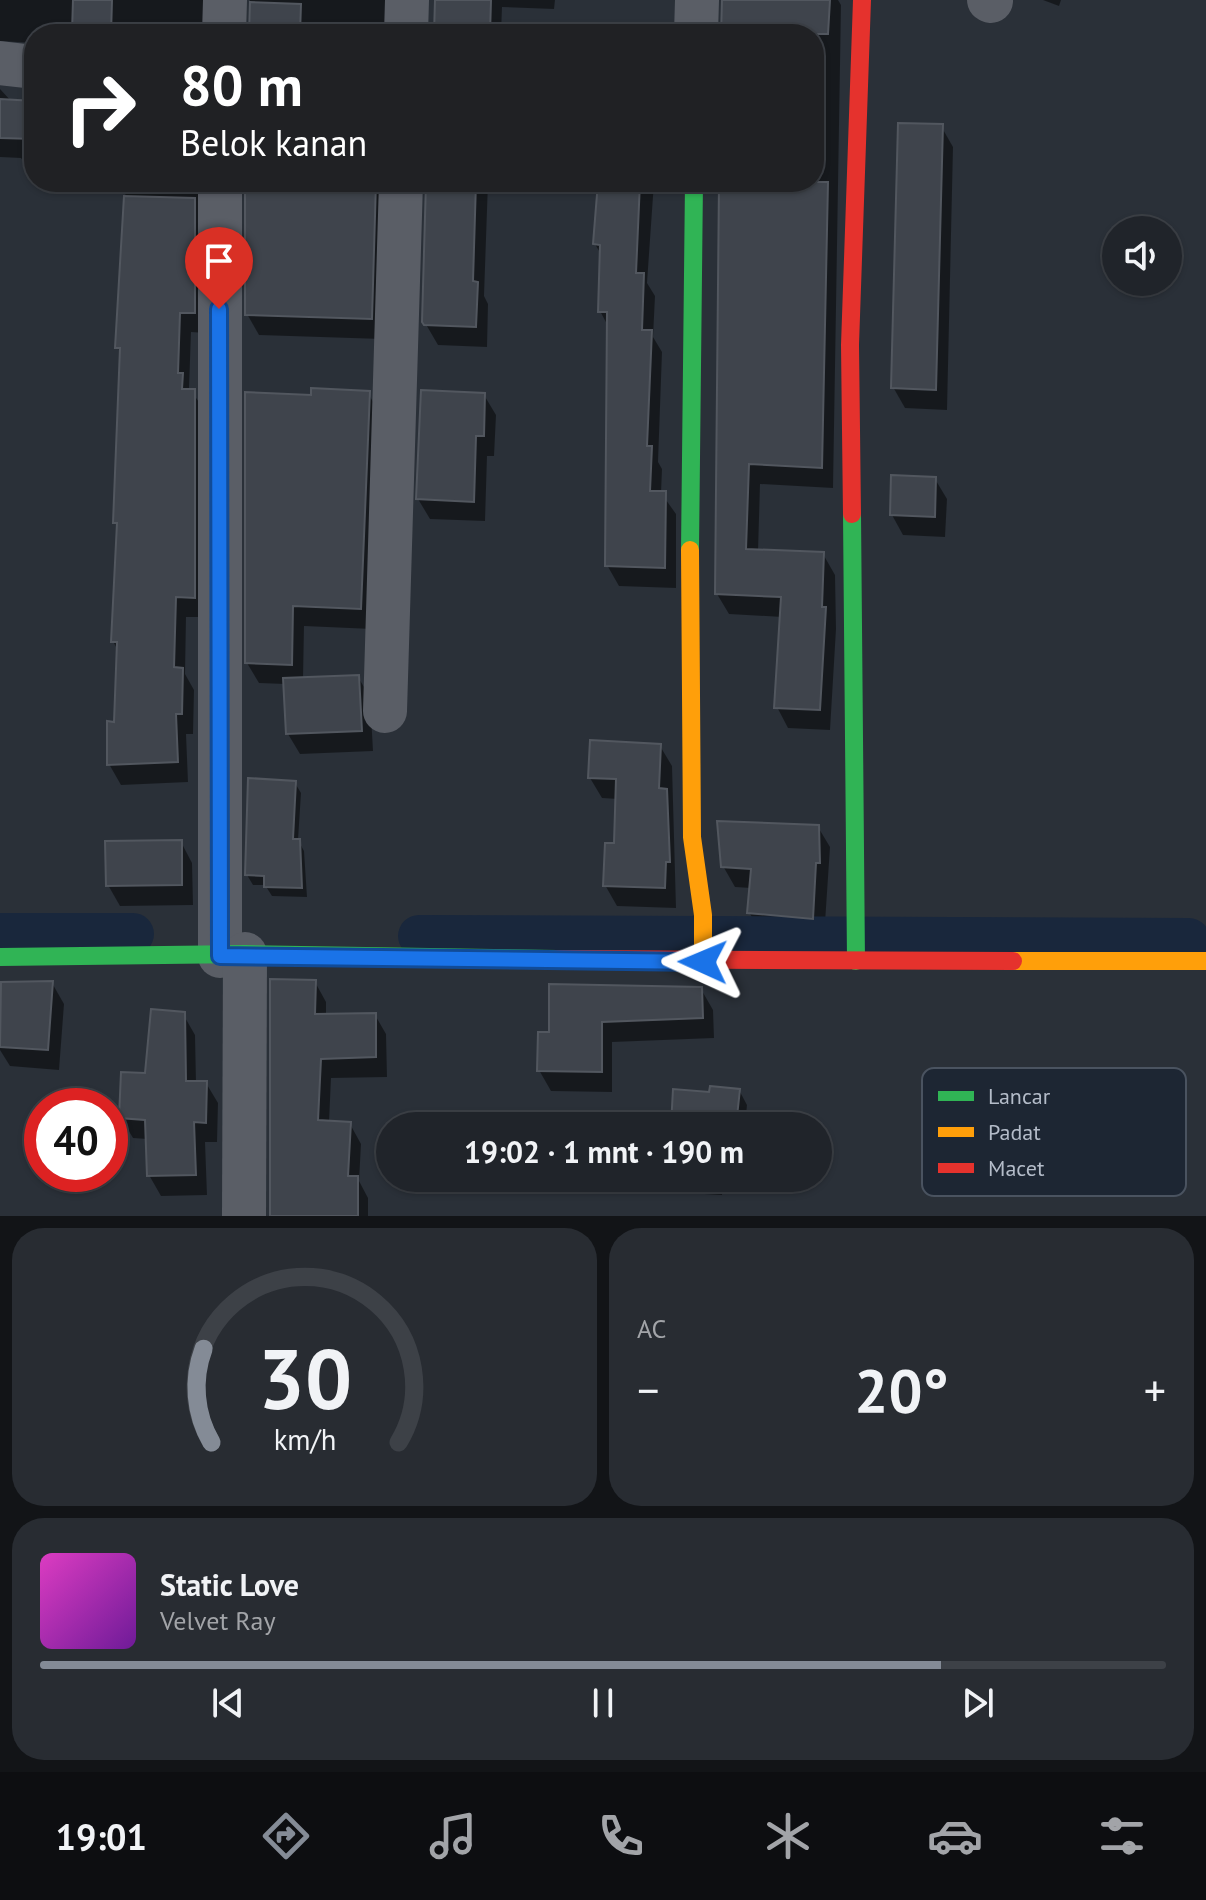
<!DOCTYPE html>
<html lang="id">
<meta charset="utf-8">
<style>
:root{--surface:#20242a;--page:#282c32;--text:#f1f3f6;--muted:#a2a4a8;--line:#3d4147;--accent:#848b96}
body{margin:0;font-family:"PT Sans",sans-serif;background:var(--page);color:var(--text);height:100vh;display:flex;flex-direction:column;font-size:30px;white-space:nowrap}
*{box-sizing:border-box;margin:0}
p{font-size:26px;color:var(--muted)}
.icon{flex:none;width:44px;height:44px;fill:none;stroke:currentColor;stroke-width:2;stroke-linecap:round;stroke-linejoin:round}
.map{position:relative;height:1216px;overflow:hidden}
.sheet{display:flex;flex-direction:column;gap:12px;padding:12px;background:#121417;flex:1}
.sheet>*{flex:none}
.hud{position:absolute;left:24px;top:24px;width:800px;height:168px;border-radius:32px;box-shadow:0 2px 6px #0004,0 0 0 2px var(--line);background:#202124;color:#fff;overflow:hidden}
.controls{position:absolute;left:1102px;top:216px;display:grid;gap:16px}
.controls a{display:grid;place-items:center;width:80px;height:80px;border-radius:50%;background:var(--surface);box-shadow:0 2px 6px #0004,0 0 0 2px var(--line);font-size:40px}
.speed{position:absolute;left:24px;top:1088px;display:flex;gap:16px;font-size:40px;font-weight:700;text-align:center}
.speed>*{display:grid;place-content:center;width:104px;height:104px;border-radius:50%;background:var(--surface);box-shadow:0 2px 6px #0004,0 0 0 2px var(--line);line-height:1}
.speed .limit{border:12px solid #d22;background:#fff;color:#111}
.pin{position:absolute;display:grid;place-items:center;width:68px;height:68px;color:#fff;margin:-82px -34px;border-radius:50% 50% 50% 0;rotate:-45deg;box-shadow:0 0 8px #0007}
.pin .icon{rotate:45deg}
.me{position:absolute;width:88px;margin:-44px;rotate:271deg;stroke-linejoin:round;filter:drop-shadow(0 0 6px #0008)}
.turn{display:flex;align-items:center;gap:28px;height:168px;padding:0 24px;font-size:36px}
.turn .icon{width:104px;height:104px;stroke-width:2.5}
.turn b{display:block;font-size:56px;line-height:68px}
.big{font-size:60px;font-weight:700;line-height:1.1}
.sheet .card{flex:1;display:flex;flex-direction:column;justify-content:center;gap:12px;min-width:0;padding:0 28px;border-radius:32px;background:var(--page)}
.sheet .dial{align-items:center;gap:0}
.dial svg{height:208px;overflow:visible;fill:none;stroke:var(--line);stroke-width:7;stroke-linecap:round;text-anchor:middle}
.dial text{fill:var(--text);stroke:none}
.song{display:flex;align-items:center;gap:24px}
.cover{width:96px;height:96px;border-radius:12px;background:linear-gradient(135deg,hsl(310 70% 55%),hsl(280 70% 35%))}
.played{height:8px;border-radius:4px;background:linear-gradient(90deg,var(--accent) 80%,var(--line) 80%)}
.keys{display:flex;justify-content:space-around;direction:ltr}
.heat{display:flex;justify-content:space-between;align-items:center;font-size:44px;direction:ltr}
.sheet .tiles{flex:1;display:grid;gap:12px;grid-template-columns:1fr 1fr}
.card:last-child{grid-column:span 2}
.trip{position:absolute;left:376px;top:1112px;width:456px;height:80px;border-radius:40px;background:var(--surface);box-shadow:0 2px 6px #0004,0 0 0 2px var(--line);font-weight:700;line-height:80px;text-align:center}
.tab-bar{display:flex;height:128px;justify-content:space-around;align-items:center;background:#0d0e11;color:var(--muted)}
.tab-bar .icon{width:56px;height:56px}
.tab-bar .active{color:var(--accent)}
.tab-bar b{font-size:36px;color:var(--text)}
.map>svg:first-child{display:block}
.shadow{fill:#0007}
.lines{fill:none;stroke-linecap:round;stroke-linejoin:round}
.canal{stroke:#19273c;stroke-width:42}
.building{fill:#3f444c;stroke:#52575f;stroke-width:2}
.street{stroke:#5a5e66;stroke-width:44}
.fast{stroke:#30b455;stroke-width:18}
.slow{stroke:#ff9f0a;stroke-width:18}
.jam{stroke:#e5322d;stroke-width:18}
.route-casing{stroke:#114b97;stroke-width:20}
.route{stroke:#1a73e8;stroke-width:14}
.key{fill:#1d2633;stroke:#4a5360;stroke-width:2}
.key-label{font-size:22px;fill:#b4bcc9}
</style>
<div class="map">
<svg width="1206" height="1216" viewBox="0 0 1206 1216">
<rect width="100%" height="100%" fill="#2a3038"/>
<g class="shadow">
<polygon points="0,0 223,0 211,34 34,34 34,43 0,41"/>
<polygon points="250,0 385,0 385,34 251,34"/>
<polygon points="439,0 555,0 554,9 502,7 501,34 438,34"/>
<polygon points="724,0 838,0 841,5 833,488 760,484 758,552 823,554 835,575 836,629 830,730 788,728 777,707 782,617 729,614 717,594 721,182 814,182 814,34 721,34"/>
<polygon points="1043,0 1061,0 1059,6"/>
<polygon points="0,89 12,102 34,104 34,176 21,158 0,157"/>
<polygon points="941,126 953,147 947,410 905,408 893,387"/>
<polygon points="109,182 217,182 206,333 191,332 189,388 206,412 206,617 186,617 185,674 194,690 193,734 186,734 188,782 121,785 109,764 116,724 119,653 113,641 119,529 115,522 122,354 117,347 126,183"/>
<polygon points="244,182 394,182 382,339 259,335 247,314"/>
<polygon points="428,182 488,182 484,296 488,304 487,347 438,345 424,321"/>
<polygon points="600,182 654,182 647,283 655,296 653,337 662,352 658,462 662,469 661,493 676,514 676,588 619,586 607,565 608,326 600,311 602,256 595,244"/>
<polygon points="368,393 380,414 372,629 304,626 303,679 358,677 370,697 373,751 300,754 288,734 285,684 259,683 247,663 313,397"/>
<polygon points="484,395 496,415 494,456 487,456 485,521 430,519 418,499"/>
<polygon points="935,479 947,499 945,537 903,535 892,515"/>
<polygon points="660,746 672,766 676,908 617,906 605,885 616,845 618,799 602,798 590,778"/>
<polygon points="295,783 301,793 298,840 304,851 307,897 272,896 265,885 253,885 247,875"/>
<polygon points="818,827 830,847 824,938 761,933 749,912 751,888 735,887 723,866"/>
<polygon points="181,842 192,863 193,905 120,906 108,885"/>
<polygon points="315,982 326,1002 326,1016 375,1015 386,1034 387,1077 331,1078 329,1122 350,1124 361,1144 359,1181 368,1198 368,1216 272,1216"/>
<polygon points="52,983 64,1004 59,1070 10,1066 0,1050 3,984"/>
<polygon points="701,989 713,1010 714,1038 612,1042 612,1092 551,1091 539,1070 551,1034"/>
<polygon points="183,1014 195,1035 196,1083 206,1083 218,1103 217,1142 205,1142 207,1195 161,1196 149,1175 147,1139 133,1138 121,1118"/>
<polygon points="739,1090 747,1105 745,1126 673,1126 711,1094"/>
<polygon points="662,1178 723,1178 722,1195 670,1192"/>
</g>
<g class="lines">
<g class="canal">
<polyline points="0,934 133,934"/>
<polyline points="419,936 1189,939"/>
</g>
</g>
<g class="building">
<polygon points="73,0 112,0 111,34 72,32"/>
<polygon points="435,0 491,0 490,34 434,34"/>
<polygon points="722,0 830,0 828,34 721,34"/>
<polygon points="250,2 301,4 300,34 249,34"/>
<polygon points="0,99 34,101 34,139 0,138"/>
<polygon points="898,123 943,124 936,390 891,388"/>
<polygon points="245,182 376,182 372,319 245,315"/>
<polygon points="426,182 476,182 473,281 478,282 476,327 424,325 422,322"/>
<polygon points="598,182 640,182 636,273 644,273 642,330 652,330 647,446 652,446 650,491 666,491 665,568 605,566 607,312 598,312 600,245 593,244"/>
<polygon points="719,182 828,182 822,468 749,464 746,549 824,552 822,607 826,607 820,710 774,708 781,597 715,594"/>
<polygon points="124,196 195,198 195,313 180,313 178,373 183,373 182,389 195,389 195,598 176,597 174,667 183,668 182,714 176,714 178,762 107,765 107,721 114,722 117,642 111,642 117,523 113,523 120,348 115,348"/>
<polygon points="311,388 370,391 361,609 293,606 292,665 245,663 245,392 311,395"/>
<polygon points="421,390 485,393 484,436 476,436 474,502 416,499"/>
<polygon points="891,475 936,477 935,517 890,515"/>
<polygon points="359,675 362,731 286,734 283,678"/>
<polygon points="590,740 661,744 659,788 667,789 670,862 666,862 665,888 603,886 605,843 614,843 616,779 588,778"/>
<polygon points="248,778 296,781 293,839 300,839 302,888 264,887 264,876 245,875"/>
<polygon points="717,821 819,825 820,863 816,863 813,919 747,913 751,869 721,867"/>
<polygon points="182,840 182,885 106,886 105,841"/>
<polygon points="270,979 316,980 315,1014 376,1013 376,1057 321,1059 318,1120 351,1122 348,1176 358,1176 358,1216 270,1216"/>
<polygon points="53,981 48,1050 0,1047 1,982"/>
<polygon points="549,984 702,987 703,1018 602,1022 602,1072 537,1071 538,1032 549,1032"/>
<polygon points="151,1009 185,1012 186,1081 207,1081 206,1123 194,1122 196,1175 147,1176 145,1120 119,1118 121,1072 145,1073"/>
<polygon points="710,1086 740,1089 736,1126 671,1126 673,1089 709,1092"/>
</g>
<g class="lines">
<g class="street">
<polyline points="989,0 991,1"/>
<polyline points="224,34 225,0"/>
<polyline points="406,34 407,0"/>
<polyline points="696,34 697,0"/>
<polyline points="0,63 34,67"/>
<polyline points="220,182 220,956"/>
<polyline points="385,711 401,182"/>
<polyline points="244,1216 245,954"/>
</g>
<g class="fast">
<polyline points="852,514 856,961"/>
<polyline points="690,550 694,182"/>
<polyline points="0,957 245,954 557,959"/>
</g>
<g class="slow">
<polyline points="690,550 692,837 703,915 703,962"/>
<polyline points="1013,961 1206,961"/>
</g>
<g class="jam">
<polyline points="852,514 850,345 862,0"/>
<polyline points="557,959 1013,961"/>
</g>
</g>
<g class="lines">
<defs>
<polyline id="route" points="219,309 220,956 703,962"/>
</defs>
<use href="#route" class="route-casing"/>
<use href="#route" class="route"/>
</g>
<rect x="922" y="1068" width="264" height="128" rx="12" class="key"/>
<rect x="938" y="1091" width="36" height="10" fill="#30b455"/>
<rect x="938" y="1127" width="36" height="10" fill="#ff9f0a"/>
<rect x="938" y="1163" width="36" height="10" fill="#e5322d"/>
<g class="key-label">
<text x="988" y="1104">Lancar</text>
<text x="988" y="1140">Padat</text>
<text x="988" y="1176">Macet</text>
</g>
</svg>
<div class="controls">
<a><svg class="icon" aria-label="sound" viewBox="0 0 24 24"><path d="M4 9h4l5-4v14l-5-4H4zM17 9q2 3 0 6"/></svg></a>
</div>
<div class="speed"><div class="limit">40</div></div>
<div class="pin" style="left:219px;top:309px;background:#d93025"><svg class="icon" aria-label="arrive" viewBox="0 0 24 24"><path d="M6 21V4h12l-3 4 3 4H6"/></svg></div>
<svg class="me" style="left:703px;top:962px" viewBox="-20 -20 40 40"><path d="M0-17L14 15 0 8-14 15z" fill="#1a73e8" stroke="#fff" stroke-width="4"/></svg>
<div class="trip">19:02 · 1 mnt · 190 m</div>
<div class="hud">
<div class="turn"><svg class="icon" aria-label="right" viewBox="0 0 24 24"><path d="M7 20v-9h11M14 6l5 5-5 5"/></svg><div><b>80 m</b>Belok kanan</div></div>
</div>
</div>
<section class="sheet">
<div class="tiles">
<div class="card dial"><svg viewBox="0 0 100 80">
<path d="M14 69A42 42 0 1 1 86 69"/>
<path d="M14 69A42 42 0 0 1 11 33" stroke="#848b96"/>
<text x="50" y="56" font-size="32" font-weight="700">30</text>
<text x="50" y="72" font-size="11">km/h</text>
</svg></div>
<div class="card"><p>AC</p>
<div class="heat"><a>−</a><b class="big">20°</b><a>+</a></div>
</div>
<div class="card">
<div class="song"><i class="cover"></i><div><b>Static Love</b><p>Velvet Ray</p></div></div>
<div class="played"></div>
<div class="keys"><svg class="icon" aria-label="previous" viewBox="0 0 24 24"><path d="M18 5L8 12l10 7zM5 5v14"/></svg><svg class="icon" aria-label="pause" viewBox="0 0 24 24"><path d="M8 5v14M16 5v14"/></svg><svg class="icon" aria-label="next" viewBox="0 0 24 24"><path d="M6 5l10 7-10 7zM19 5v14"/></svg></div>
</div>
</div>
</section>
<nav class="tab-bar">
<b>19:01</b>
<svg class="icon active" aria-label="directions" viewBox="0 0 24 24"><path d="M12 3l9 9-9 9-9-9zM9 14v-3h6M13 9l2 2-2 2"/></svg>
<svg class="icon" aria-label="music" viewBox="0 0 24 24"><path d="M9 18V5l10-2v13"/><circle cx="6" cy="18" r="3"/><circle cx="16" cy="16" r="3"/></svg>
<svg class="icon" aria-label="phone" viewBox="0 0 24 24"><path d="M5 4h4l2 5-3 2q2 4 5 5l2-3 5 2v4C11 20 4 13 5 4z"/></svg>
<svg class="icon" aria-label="climate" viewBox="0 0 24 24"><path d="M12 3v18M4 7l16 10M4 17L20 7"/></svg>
<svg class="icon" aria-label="car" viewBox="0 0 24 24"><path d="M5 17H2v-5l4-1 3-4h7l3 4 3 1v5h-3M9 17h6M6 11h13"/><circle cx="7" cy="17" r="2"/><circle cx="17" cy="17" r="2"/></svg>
<svg class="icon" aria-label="filters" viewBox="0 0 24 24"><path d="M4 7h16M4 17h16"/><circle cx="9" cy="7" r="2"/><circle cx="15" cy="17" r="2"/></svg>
</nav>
